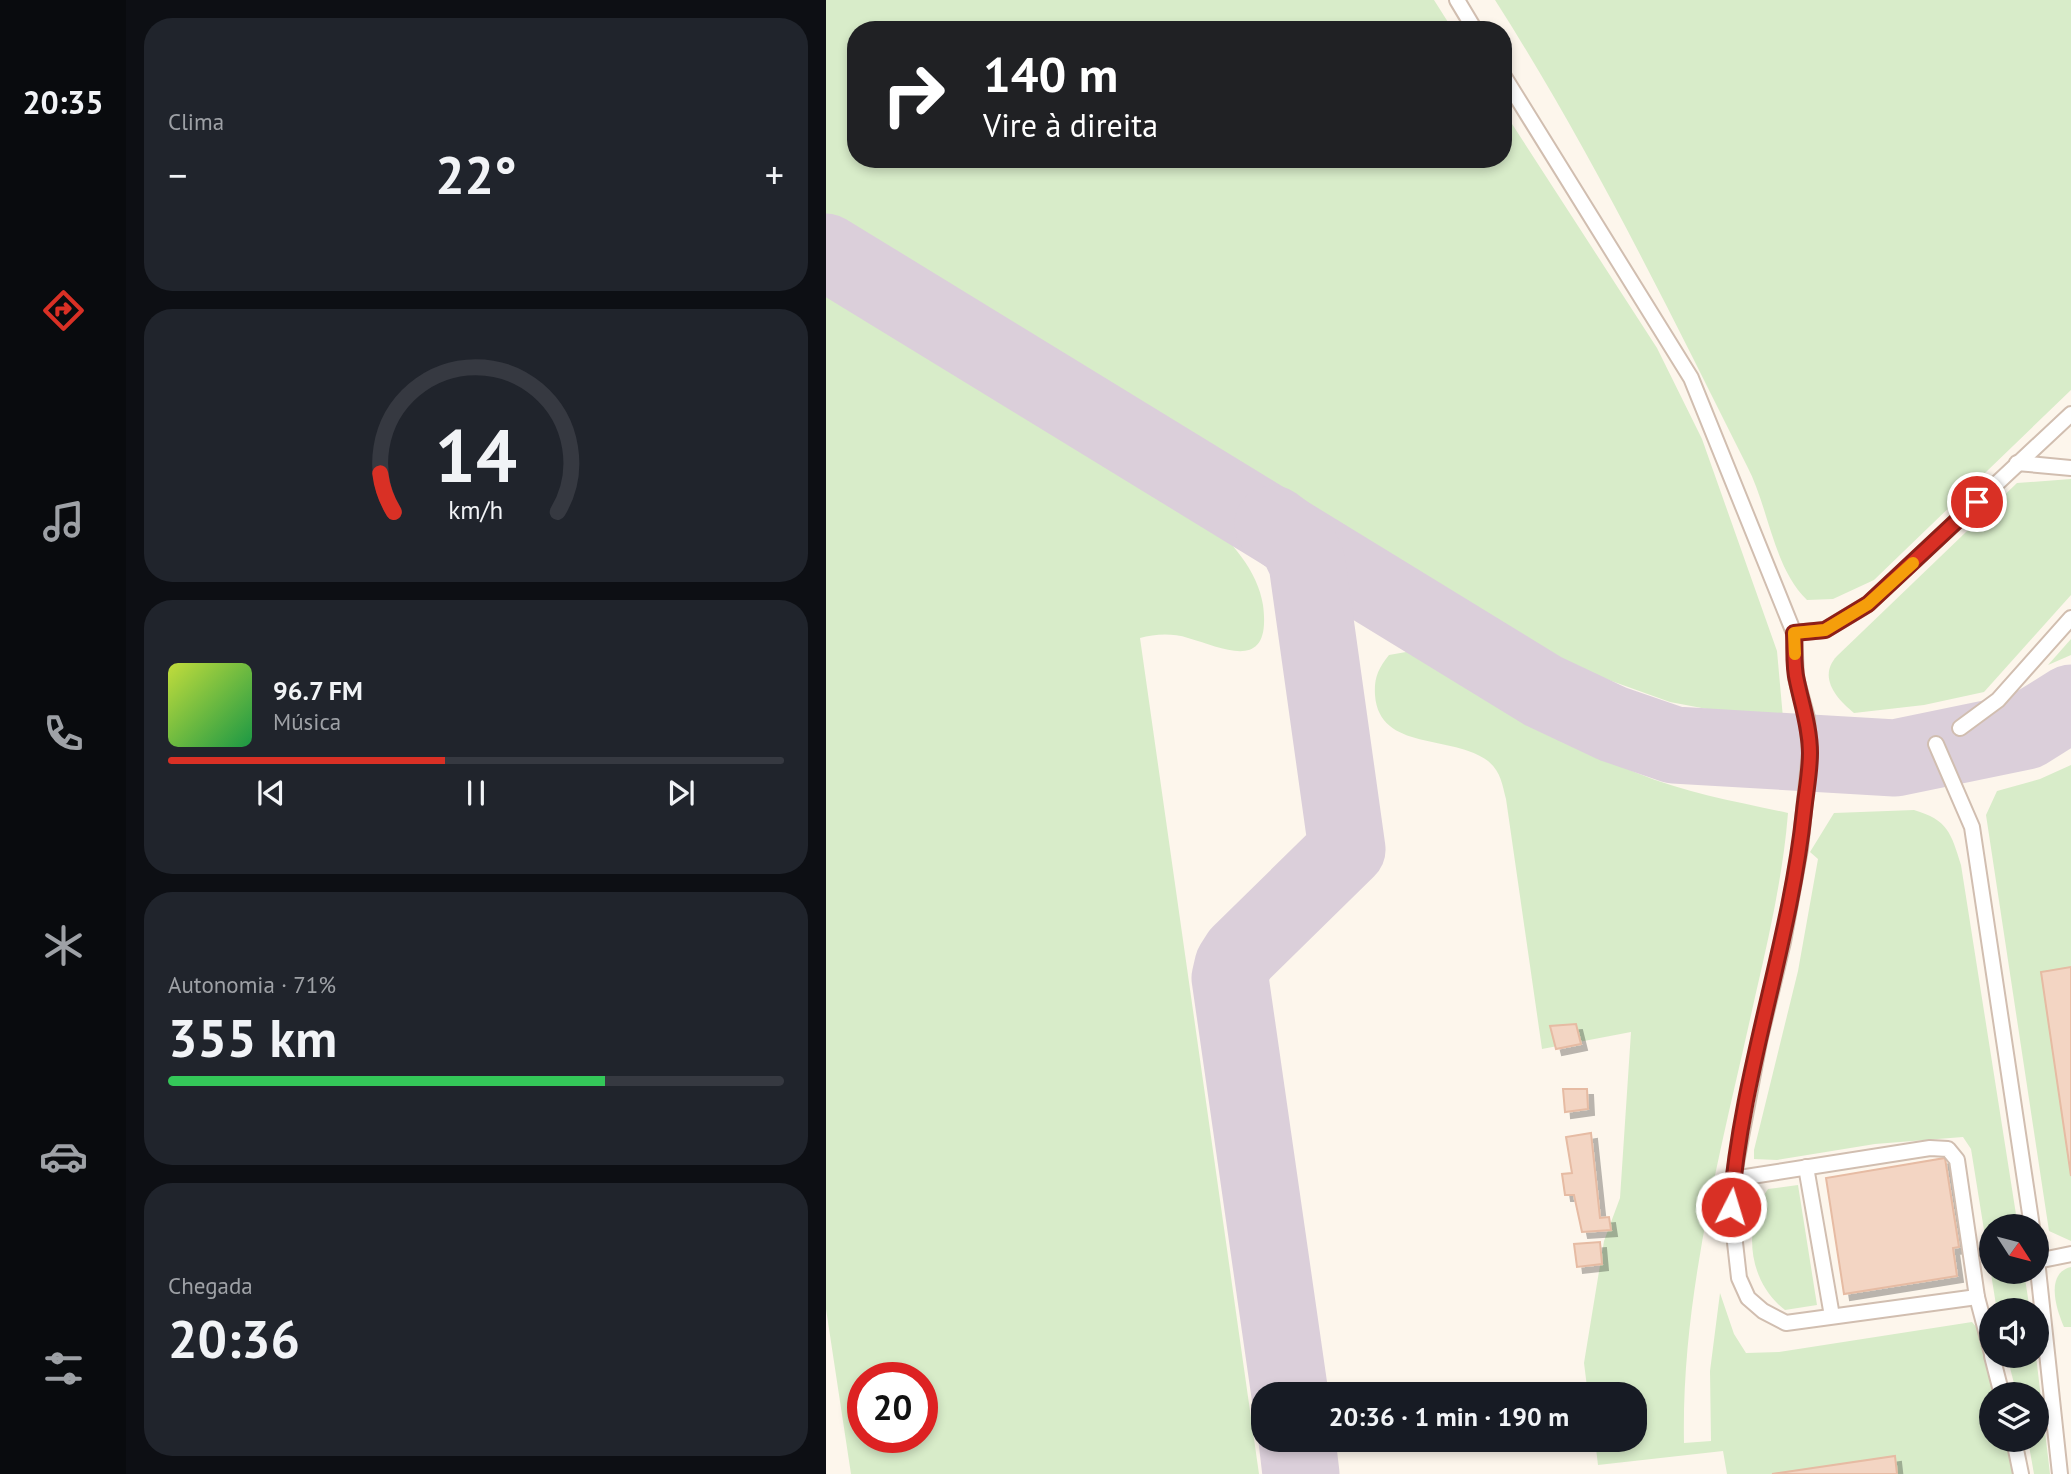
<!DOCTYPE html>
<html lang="pt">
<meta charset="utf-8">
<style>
:root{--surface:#171b24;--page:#20242c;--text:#f1f3f6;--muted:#9ea1a6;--line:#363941;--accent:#d93025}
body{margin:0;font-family:"PT Sans",sans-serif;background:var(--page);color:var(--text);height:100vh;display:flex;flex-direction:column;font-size:26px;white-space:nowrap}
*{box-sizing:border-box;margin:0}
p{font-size:23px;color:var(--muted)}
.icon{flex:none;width:38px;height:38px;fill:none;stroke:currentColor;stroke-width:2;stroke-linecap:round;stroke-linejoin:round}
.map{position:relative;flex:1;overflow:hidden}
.drawer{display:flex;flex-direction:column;gap:18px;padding:18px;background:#0d0f14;width:700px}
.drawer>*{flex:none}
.top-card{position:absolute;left:21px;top:21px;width:665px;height:147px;border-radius:28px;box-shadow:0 4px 10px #0003;background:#202124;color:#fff;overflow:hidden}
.needle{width:46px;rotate:126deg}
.buttons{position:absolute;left:1153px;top:1214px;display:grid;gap:14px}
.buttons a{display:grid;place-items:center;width:70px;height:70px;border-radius:50%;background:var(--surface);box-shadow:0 4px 10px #0003;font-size:35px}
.speed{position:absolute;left:21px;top:1362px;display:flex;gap:14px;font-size:35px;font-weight:700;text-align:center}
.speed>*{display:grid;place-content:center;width:91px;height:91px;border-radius:50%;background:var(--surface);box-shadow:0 4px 10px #0003;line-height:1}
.speed .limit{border:10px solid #d22;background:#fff;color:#111}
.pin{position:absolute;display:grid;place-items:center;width:60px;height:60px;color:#fff;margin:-30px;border:4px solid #fff;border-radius:50%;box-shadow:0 2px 7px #0007}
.me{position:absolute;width:77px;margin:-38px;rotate:5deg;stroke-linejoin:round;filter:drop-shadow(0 0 5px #0008)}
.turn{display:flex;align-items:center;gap:24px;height:147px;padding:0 21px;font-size:32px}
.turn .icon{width:91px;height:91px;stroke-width:2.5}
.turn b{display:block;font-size:49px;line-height:60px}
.big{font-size:52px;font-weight:800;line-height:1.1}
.drawer .widget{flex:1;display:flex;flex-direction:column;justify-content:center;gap:10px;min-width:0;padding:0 24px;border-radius:28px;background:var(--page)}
.drawer .dial{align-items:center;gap:0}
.dial svg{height:182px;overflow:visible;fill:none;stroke:var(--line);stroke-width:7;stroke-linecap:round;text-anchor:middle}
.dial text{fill:var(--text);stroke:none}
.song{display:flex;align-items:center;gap:21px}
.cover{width:84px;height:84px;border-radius:10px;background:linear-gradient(135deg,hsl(70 70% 55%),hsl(140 70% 35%))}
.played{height:7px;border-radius:4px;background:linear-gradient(90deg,var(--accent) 45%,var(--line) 45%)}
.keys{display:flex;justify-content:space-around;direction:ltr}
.heat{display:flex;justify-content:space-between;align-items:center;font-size:38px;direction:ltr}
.charge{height:10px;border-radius:5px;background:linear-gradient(90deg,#34c759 71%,var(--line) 0)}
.trip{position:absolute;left:425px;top:1382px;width:396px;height:70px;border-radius:28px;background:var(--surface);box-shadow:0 4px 10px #0003;font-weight:800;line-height:70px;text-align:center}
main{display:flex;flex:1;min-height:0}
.dock{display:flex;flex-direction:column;width:126px;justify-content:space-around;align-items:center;background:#090b0e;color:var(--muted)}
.dock .icon{width:49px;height:49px}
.dock .current{color:var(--accent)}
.dock b{font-size:32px;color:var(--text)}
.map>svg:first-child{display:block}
.green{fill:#d8ecc9;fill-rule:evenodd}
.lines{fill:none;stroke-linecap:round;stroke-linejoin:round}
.taxiway{stroke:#dbcfda;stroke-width:77}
.building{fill:#f3d5c3;stroke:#e6bba3;stroke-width:2;filter:url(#shadow)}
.lane-casing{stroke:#d1beb0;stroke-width:18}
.lane{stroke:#fff;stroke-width:14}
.route-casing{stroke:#8d1f18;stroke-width:18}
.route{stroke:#d93025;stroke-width:12}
.slow{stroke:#f59e0b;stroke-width:12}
</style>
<main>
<nav class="dock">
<b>20:35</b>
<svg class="icon current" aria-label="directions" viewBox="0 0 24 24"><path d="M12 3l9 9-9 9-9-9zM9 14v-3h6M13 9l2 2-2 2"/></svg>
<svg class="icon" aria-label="music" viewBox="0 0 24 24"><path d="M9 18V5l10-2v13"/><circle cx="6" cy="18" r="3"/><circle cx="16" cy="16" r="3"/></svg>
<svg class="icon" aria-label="phone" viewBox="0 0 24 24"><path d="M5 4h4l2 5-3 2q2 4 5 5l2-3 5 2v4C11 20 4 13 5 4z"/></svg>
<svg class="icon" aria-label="climate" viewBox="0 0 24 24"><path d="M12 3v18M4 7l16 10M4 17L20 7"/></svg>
<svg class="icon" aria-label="car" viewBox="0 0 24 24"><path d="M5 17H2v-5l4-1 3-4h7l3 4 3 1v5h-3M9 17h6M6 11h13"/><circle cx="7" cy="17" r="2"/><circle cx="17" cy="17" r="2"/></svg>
<svg class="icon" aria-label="filters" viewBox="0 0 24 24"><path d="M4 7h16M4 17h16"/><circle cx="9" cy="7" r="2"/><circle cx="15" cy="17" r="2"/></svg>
</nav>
<section class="drawer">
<div class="widget"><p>Clima</p>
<div class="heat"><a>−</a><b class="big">22°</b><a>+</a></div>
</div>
<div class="widget dial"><svg viewBox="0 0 100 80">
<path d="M14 69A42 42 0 1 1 86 69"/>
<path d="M14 69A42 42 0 0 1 8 52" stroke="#d93025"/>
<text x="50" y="56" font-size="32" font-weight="700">14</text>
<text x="50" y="72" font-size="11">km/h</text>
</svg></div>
<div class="widget">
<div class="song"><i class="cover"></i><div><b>96.7 FM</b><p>Música</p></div></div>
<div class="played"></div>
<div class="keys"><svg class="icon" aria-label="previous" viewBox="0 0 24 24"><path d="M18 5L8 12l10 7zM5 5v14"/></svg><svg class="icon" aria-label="pause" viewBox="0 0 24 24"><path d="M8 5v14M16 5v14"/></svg><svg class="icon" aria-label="next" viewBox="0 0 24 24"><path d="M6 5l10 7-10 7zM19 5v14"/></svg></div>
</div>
<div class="widget"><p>Autonomia · 71%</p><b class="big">355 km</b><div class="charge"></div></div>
<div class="widget"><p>Chegada</p><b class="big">20:36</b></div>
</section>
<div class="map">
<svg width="1245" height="1474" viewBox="0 0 1245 1474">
<defs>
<filter id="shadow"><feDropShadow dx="6" dy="6" stdDeviation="0" flood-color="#0004"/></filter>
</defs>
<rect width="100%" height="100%" fill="#fdf6ec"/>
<g class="green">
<polygon points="0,0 608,0 627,30 30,30 30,159 677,159 677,110 831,348 876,439 951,651 957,718 918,716 844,702 738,664 544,550 0,215"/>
<path d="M669,0H1245V390L1048,580L1007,599L981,600C947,567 943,508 921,466C842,308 764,149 669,0Z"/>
<path d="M0,291L378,518C404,539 432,571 437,605C446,674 398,648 362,638C346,633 329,634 314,638L433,1474H25L0,1309ZM96,1377V1437H37V1377Z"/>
<path d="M1245,479V595L1158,692L1098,705L1028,713C1009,698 992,676 1011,656L1191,483Z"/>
<polygon points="1245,639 1245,655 1222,665"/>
<path d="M580,652L601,653C670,694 737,743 811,773C860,793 912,802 962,813C957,876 943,936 929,997C897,1143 855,1293 858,1443L885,1441L884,1371L894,1293L908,1334L920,1353L953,1352L1146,1322L1151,1328L1171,1395H1166V1440H1183L1190,1474H1071L1070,1465L1012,1474H901L897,1451L772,1465L769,1440H808V1395H762L758,1363L778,1241L794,1198L805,1032L716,1049L680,799C676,784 675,772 662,761C627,734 553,752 549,695C548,678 552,669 563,655Z"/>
<polygon points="1245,765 1245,1241 1223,1231 1160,815 1171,791 1214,779"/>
<path d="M1088,810C1122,820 1125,833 1135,865L1192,1227H1166V1272H1198L1204,1311H1171L1145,1149L1137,1137L1049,1144L951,1160L928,1159V1150L972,971L992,859L984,852L1008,813Z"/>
<path d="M972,1185L991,1305L959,1310C922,1282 916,1226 942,1189Z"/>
<path d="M1245,1267V1327H1238C1230,1309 1219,1273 1245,1267Z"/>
<polygon points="1181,1356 1210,1356 1224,1474 1208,1474 1202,1440 1211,1440 1211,1395 1191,1395"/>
</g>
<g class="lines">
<g class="taxiway">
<polyline points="0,252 717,691 787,724 848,745 1069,758 1200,731 1245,703"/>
<polyline points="447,524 471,542 481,563 521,849 414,954 407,965 404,978 464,1395"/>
<polyline points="471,1440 475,1474"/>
</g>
</g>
<g class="building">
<polygon points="1245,967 1245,1176 1215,972"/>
<polygon points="750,1024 755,1044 730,1049 724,1026"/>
<polygon points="737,1089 761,1089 762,1109 739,1112"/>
<polygon points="765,1133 774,1218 783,1217 785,1230 756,1232 748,1195 739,1195 736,1174 746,1173 740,1137"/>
<polygon points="1119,1158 1133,1247 1127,1248 1131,1276 1018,1294 1000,1178"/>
<polygon points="774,1242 776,1264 751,1267 748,1244"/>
<polygon points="1069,1456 1071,1474 946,1474"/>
</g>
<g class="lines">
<defs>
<g id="lane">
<polyline points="631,0 649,30"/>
<polyline points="677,75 865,378 968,633"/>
<polyline points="1191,463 1245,468"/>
<polyline points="1134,728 1172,700 1245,618"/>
<polyline points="1110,744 1146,827 1206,1227"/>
<polyline points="980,1167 1006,1316"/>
<polyline points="907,1179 1104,1148 1122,1149 1131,1160 1151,1297 1166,1354"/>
<polyline points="1211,1260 1234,1474"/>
<polyline points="1211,1261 1245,1254"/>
<polyline points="1151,1297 960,1323 937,1311 922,1298 913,1278 905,1207 907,1179 933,1042 957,942 974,849 984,753 981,718 970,678 968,633 999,630 1042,604 1245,414"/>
<polyline points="1166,1356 1176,1395"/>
<polyline points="1188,1440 1195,1474"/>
</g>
</defs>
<use href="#lane" class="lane-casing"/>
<use href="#lane" class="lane"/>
</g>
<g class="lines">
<defs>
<path id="route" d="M905,1207C915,1073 964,945 978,811C980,792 984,772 984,753C984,728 976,705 971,681C967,666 969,648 968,633L999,630L1042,604L1151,502"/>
</defs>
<use href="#route" class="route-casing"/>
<use href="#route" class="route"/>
<polyline class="slow" points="969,654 968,633 999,630 1042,604 1087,563"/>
</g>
</svg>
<div class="buttons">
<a><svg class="needle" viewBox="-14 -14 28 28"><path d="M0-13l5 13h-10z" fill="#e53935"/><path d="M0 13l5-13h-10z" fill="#9ea1a6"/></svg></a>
<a><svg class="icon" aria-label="sound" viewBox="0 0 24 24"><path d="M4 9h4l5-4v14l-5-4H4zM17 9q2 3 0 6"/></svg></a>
<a><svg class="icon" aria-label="layers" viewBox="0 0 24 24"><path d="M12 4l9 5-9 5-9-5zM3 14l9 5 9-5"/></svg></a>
</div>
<div class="speed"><div class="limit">20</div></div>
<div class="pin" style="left:1151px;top:502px;background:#d93025"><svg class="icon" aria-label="arrive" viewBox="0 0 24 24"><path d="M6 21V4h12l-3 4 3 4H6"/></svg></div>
<svg class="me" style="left:905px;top:1207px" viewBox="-20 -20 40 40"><circle r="17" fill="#d93025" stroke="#fff" stroke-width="3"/><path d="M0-11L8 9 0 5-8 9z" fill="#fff"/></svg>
<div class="trip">20:36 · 1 min · 190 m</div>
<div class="top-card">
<div class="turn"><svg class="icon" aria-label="right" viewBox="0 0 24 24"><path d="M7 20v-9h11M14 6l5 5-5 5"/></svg><div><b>140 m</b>Vire à direita</div></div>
</div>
</div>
</main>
